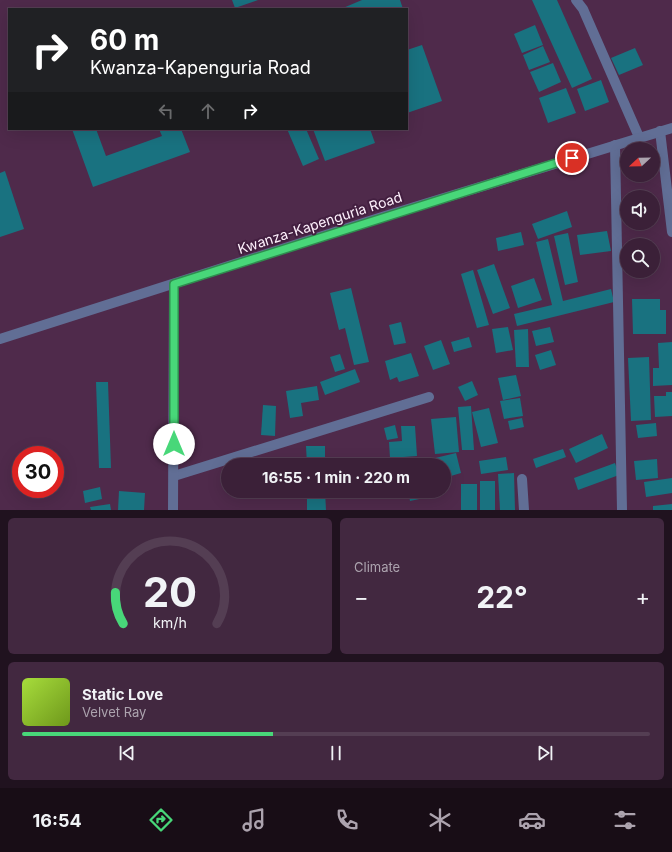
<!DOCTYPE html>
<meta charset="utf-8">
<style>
:root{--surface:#3b2038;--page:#422840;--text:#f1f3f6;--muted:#aca3ae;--line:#543e53;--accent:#48d779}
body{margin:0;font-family:Inter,sans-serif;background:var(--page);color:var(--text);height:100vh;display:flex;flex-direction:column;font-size:15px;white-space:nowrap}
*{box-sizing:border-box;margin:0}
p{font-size:13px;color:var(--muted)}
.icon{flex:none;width:22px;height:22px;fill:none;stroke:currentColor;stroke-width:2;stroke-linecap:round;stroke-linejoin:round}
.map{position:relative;height:510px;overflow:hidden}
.sheet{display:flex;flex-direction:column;gap:8px;padding:8px;background:#20121f;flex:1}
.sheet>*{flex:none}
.guide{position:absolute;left:8px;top:8px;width:400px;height:122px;border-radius:0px;box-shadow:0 4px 16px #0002,0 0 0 1px var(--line);background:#202124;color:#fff;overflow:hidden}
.needle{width:26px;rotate:248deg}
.buttons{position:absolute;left:620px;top:142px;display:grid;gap:8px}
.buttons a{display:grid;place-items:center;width:40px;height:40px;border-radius:50%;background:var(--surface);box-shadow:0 4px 16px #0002,0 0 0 1px var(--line);font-size:20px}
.speed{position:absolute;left:12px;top:446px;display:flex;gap:8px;font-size:20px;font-weight:700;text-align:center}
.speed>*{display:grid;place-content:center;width:52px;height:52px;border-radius:50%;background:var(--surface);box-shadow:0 4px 16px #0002,0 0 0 1px var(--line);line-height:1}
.speed .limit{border:6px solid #d22;background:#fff;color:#111}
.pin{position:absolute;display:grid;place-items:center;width:34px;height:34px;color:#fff;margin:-17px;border:2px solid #fff;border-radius:50%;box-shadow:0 1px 4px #0007}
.me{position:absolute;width:44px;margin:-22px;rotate:0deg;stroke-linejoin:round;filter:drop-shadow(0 0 3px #0008)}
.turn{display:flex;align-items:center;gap:14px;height:84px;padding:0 16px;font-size:18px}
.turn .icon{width:52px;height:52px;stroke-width:2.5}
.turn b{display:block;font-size:28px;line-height:34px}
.lanes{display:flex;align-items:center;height:38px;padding:0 16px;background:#0003;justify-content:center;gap:20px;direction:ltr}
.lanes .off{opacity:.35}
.big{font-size:30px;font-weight:700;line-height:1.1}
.sheet .widget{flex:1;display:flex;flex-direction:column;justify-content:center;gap:6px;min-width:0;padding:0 14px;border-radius:6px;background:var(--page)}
.sheet .dial{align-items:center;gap:0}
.dial svg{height:104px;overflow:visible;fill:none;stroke:var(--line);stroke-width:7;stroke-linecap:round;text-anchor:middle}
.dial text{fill:var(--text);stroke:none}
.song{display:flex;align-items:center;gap:12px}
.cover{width:48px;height:48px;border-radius:6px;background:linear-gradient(135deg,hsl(80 70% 55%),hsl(80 70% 35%))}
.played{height:4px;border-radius:2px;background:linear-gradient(90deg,var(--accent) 40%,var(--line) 40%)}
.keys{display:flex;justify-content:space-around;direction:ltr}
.heat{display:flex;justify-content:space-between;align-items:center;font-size:22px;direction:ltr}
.sheet .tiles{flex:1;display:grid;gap:8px;grid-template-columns:1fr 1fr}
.widget:last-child{grid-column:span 2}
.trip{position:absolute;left:221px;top:458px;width:230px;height:40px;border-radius:20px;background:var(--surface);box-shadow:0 4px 16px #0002,0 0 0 1px var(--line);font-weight:700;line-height:40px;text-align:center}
.dock{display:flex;height:64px;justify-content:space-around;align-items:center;background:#180d16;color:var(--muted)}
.dock .icon{width:28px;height:28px}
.dock .selected{color:var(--accent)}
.dock b{font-size:18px;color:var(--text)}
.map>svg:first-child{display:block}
.building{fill:#197280}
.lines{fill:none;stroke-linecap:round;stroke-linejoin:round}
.minor{stroke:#616e95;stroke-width:10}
.tertiary{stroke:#616e95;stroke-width:10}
.route-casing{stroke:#2f8c4f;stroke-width:10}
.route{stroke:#48d779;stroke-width:7}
.labels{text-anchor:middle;stroke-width:4;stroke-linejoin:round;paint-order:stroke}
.street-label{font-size:14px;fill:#fef0fc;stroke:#431f40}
</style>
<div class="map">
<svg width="672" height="510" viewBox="0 0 672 510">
<rect width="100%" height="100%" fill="#4f2a4b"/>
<g class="building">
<polygon points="232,0 258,0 235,8"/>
<polygon points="362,0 400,0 403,9 343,9 343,8"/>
<polygon points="532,0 557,0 592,79 572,88"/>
<polygon points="535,25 543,45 522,53 514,34"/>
<polygon points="422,45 442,101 407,113 407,50"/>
<polygon points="543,46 550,62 529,70 523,55"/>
<polygon points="635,48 643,65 619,75 611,58"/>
<polygon points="553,63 561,82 539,92 530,72"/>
<polygon points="601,80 609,102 585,111 577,89"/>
<polygon points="566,88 576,113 548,123 539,98"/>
<polygon points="72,129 96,129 106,156 162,136 159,129 181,129 190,152 93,187"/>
<polygon points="287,129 306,129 319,159 303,166"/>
<polygon points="313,129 370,129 375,143 325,161"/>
<polygon points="5,171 24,229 0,237 0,173"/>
<polygon points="567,211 572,227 538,239 532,224"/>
<polygon points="607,231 611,251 580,255 577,235"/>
<polygon points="521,232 524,245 498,251 496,238"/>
<polygon points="568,233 578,282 565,285 554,236"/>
<polygon points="548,239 563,301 611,289 614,302 517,326 514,314 552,305 536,242"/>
<polygon points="494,264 510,308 493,314 477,270"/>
<polygon points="473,270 489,325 477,328 461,274"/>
<polygon points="534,278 542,300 518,308 511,286"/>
<polygon points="351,288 369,362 354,365 345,328 339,330 330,293"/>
<polygon points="632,299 660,299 660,310 666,310 666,334 633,334"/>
<polygon points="401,322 406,343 394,345 389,325"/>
<polygon points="508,327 513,350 496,353 492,329"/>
<polygon points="550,327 554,342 536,346 532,331"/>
<polygon points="528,329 529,367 516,367 514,330"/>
<polygon points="469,337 472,347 454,352 451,342"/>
<polygon points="441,340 450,364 433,370 424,346"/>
<polygon points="672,342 672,385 653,386 653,368 659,368 658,343"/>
<polygon points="551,350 556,365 540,370 535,355"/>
<polygon points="411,353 419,376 399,382 397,377 390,380 385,361"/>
<polygon points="340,354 345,369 335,372 330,357"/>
<polygon points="649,357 651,420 631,421 628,358"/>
<polygon points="355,369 360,382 325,395 320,382"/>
<polygon points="516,375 521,396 503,400 498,378"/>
<polygon points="472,381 478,395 465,401 458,387"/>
<polygon points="96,382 108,382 111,468 99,468"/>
<polygon points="317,386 319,400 301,403 303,416 290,418 286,391"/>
<polygon points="666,392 672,392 672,416 655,417 654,396 666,396"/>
<polygon points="520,398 523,416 504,419 500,401"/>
<polygon points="263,405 276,406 275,436 261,435"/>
<polygon points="471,406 474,450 462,450 458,407"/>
<polygon points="489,408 498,443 481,447 472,412"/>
<polygon points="456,417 459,452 435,454 431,419"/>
<polygon points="522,418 524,427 510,430 508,421"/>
<polygon points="656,423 657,436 638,438 636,425"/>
<polygon points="395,425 398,438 387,440 384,428"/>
<polygon points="401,426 415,426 417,456 390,458 389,442 402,441"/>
<polygon points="602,434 608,448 576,463 569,449"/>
<polygon points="306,446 325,446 325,465 307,465"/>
<polygon points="563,449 566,457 536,468 533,459"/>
<polygon points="456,453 461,473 444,478 444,465 432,465 431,459"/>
<polygon points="506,457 508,470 481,474 479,461"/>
<polygon points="657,459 658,478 636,480 634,461"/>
<polygon points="615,463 619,475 578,490 574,478"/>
<polygon points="514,473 515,510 500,510 498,474"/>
<polygon points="672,478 672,493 646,497 644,482"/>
<rect x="480" y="481" width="15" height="29"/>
<rect x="461" y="484" width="16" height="26"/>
<polygon points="100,487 102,499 85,503 83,491"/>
<polygon points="119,491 145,493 144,510 118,510"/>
<polygon points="307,491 325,491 326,510 307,510"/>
<polygon points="408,491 432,491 433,496 410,501"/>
<polygon points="110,504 111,510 91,510 90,507"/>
<polygon points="672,504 672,510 653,510 653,506"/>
</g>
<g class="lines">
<g class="minor">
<polyline points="576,0 583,9 639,137"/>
<polyline points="660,131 672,232"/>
<polyline points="615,145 622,510"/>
<polyline points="174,476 429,397"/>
<polyline points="522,479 524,510"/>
<polyline points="173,510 174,284"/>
</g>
<polyline class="tertiary" points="0,339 382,217 672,128"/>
</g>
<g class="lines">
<defs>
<polyline id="route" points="174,444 174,284 572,158"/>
</defs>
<use href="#route" class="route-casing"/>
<use href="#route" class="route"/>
</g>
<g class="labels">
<g class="street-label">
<text transform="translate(320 223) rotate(-18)" y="5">Kwanza-Kapenguria Road</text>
</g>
</g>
</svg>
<div class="buttons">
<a><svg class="needle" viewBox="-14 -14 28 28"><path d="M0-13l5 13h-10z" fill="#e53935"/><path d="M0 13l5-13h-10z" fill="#aca3ae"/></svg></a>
<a><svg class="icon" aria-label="sound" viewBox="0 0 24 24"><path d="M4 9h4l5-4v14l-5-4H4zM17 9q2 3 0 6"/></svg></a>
<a><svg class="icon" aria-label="search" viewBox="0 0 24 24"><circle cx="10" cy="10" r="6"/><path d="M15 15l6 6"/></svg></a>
</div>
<div class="speed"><div class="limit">30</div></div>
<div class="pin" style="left:572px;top:158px;background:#d93025"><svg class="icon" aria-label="arrive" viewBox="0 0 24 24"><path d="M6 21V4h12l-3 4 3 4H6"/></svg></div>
<svg class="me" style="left:174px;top:444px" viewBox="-20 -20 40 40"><circle r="19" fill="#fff"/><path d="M0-13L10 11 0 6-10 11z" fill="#48d779"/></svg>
<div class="trip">16:55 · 1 min · 220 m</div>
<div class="guide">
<div class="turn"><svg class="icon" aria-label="right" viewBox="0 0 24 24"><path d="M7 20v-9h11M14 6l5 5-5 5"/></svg><div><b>60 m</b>Kwanza-Kapenguria Road</div></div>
<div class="lanes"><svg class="icon off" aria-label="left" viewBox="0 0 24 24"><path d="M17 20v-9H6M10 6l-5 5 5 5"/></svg><svg class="icon off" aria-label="ahead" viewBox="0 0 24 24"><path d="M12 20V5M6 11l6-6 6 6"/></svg><svg class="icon" aria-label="right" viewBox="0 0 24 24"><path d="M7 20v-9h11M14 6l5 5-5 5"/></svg></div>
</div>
</div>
<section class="sheet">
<div class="tiles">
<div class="widget dial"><svg viewBox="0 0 100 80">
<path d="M14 69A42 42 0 1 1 86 69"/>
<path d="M14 69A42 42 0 0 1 8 45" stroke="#48d779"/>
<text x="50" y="56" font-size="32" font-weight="700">20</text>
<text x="50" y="72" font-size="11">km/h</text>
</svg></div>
<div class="widget"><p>Climate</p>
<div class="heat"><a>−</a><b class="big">22°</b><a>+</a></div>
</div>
<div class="widget">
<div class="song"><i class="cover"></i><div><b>Static Love</b><p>Velvet Ray</p></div></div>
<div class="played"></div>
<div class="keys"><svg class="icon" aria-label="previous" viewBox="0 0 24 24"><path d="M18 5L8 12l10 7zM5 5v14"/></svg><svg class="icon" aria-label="pause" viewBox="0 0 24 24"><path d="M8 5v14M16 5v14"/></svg><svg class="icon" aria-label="next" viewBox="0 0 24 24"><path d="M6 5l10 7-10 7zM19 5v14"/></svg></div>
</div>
</div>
</section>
<nav class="dock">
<b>16:54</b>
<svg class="icon selected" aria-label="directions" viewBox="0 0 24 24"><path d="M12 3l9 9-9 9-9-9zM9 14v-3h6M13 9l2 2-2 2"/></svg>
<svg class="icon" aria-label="music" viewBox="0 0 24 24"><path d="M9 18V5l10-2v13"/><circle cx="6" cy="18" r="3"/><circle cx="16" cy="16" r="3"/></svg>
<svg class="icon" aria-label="phone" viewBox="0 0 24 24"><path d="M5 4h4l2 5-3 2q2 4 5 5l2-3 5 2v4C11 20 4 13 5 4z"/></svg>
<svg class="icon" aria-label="climate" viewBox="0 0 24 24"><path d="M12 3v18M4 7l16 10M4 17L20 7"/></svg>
<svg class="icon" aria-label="car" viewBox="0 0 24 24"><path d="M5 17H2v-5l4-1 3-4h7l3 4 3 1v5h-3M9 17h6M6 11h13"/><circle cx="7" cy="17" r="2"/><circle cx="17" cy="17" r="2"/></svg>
<svg class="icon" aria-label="filters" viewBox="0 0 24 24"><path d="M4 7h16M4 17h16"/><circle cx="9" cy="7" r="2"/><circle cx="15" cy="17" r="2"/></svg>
</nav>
